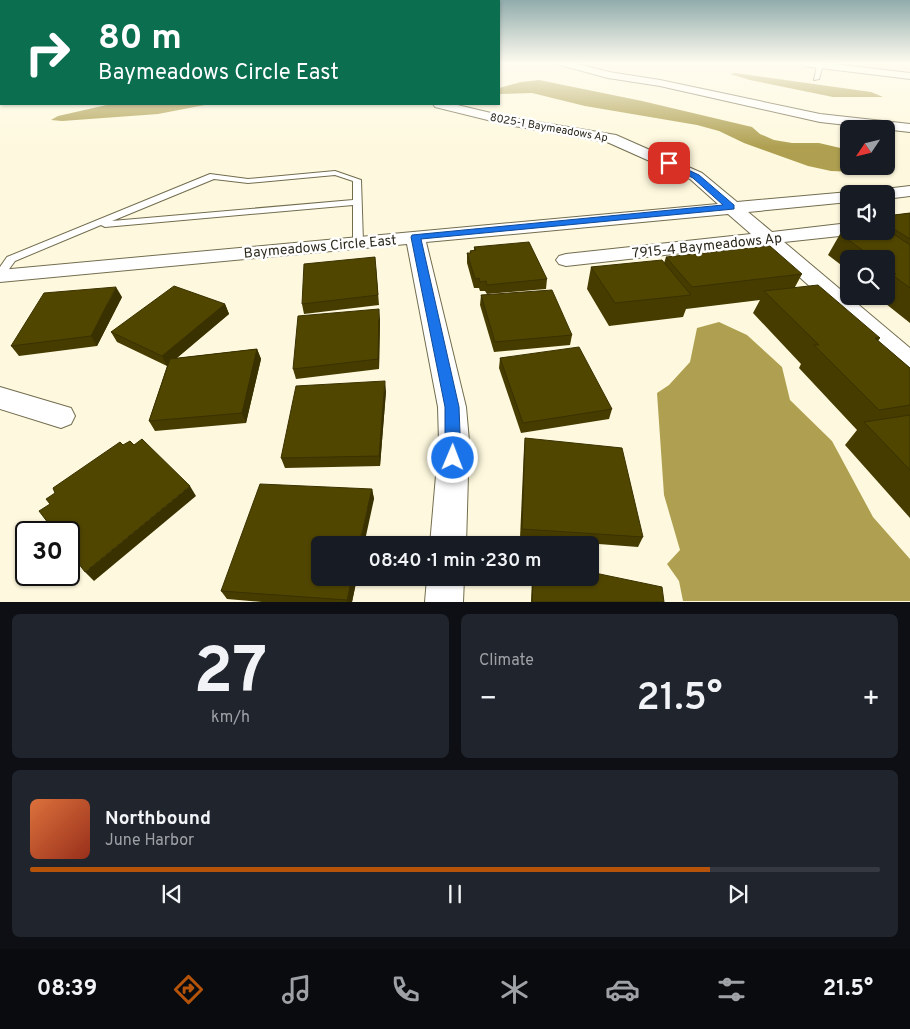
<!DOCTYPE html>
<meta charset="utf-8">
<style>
:root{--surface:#171b24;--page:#20242c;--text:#f1f3f6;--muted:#9ea1a6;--line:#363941;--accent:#b45309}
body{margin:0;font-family:Overpass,sans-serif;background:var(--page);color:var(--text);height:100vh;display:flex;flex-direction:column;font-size:19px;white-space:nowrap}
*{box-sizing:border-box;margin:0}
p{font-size:16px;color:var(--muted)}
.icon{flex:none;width:28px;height:28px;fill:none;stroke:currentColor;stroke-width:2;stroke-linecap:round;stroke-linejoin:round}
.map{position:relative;height:602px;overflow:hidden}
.sheet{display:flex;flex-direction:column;gap:12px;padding:12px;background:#0d0f14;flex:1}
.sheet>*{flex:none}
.guide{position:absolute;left:0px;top:0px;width:500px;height:105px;box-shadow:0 1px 4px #0004;background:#0b6e4f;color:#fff;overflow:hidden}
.needle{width:32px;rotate:235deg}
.controls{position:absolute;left:840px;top:120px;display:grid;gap:10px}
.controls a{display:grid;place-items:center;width:55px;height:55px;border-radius:8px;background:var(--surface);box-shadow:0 1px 4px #0004;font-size:25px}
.speed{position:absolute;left:15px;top:521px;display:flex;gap:10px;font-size:25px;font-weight:700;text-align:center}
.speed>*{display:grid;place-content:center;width:65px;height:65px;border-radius:50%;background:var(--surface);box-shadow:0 1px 4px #0004;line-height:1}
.speed .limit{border:2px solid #111;border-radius:8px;background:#fff;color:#111}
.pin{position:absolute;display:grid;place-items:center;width:42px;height:42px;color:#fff;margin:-21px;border-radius:10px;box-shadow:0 2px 8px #0006}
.me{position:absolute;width:55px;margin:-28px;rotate:1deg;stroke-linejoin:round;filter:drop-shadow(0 0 4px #0008)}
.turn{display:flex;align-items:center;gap:18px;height:105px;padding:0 15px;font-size:22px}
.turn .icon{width:65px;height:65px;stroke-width:2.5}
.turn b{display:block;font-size:35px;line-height:42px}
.big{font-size:38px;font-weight:600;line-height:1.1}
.sheet .widget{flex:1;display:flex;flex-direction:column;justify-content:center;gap:8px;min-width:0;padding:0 18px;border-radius:8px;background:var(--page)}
.sheet .dial{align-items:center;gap:0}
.dial b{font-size:65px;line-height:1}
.song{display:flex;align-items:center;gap:15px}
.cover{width:60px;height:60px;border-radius:8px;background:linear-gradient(135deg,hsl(20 70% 55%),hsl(10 70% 35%))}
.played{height:5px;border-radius:2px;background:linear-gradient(90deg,var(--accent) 80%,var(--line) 80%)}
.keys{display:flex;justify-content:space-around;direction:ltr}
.heat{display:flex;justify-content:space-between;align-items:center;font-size:28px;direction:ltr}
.sheet .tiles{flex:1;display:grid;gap:12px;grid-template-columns:1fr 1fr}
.widget:last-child{grid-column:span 2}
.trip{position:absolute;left:311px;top:536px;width:288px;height:50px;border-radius:8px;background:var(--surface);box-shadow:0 1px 4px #0004;font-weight:600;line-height:50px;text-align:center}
.dock{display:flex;height:80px;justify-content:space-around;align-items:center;background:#090b0e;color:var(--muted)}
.dock .icon{width:35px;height:35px}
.dock .selected{color:var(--accent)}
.dock b{font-size:22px;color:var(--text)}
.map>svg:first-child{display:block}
.water{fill:#afa051}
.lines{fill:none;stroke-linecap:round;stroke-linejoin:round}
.service-casing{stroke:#736d4f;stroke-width:2}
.minor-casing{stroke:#736d4f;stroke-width:2}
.service{fill:#fff;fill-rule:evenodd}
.minor{fill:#fff;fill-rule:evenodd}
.wall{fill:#463c00}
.shaded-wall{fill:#393100}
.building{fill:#514600;stroke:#393100}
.route{fill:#1a73e8;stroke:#114b97}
.labels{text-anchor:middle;stroke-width:5;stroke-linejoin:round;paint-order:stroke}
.far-street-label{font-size:11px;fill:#2d2a1d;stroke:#fff}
.street-label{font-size:14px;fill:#2d2a1d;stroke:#fff}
</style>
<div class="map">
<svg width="910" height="602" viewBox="0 0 910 602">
<rect width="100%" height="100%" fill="#fef9de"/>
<g class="water">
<polygon points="735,73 871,92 883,97 833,97 750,80 730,74"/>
<polygon points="539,80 642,101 752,127 760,134 774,140 792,143 819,143 849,150 849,166 886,166 886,157 895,161 895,165 890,170 879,173 831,171 808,166 744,143 719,131 697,125 585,106 532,93 499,94 499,88 521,82"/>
<polygon points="111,104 210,104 158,114 62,121 51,120 58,116"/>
<polygon points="719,322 747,335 782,367 790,400 832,441 873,517 910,559 910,601 683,601 679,581 667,564 680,550 664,495 657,393 669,385 690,362 697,328"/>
</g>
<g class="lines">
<defs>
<g id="service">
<polygon points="820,63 823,65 819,79 814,80 817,65"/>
<path d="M335,171L361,180L363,242L361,244H355L353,242V205L105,227L101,225L15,261L4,276L0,277V267L7,257L210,174L248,179ZM335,175L353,181V200L112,221L214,179L248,183Z"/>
</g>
<g id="minor">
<polygon points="559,63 574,63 609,72 660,80 820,114 910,124 910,132 820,122 660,86 608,78 560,65"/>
<polygon points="799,63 825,63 910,73 910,79 804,66"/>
<polygon points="0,94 1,95 1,102 0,102"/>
<polygon points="433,104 453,104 508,117 616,135 702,173 737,202 849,192 855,193 849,194 849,202 748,212 772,232 849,223 849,231 857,231 849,235 784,242 910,348 910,371 901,369 763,244 566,266 559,264 556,260 559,256 566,254 751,234 728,214 426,242 466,407 469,441 466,545 430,545 439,441 438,407 407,244 0,282 0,270 718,204 690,179 607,142 508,125 435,107"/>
<polygon points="910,186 910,196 886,199 886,194 874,194 876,190"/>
<polygon points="0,387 71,408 75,416 71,424 61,428 0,409"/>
<polygon points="427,578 464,578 463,602 425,602"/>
</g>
</defs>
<use href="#service" class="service-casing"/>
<use href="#minor" class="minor-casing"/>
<use href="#service" class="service"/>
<use href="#minor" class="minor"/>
</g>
<g class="wall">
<polygon points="910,213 910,323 876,296 886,296 886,259 849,259 849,271 828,255 840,234 886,231 886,216"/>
<polygon points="474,247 547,279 546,289 487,294 485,291 480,291 479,288 474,288 467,263 467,253 470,253 470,251 474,250"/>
<polygon points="666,257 802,274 795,287 880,338 878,341 910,368 910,518 845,445 857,430 799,368 801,364 753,313 760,300 686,309 683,317 609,326 587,289 591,267 664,263"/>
<polygon points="376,267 379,305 304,314 302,304"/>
<polygon points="481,295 572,335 570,345 494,352 480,305"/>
<polygon points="122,297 97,346 19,356 11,346"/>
<polygon points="225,304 229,314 177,358 257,349 261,359 246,423 155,431 149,421 167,366 117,342 111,332"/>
<polygon points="380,319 379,369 296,379 293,369"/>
<polygon points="500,358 612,409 609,419 521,433 499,368"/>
<polygon points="386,391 380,466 285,468 281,458"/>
<polygon points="525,438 643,537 638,547 520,538 524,448"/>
<polygon points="372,489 374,499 320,578 357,578 352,602 262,602 227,599 221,591"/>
<polygon points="532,578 590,578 664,602 531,602"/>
</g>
<g class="shaded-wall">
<polygon points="116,287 122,297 97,346 91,336"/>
<polygon points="225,304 229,314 167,366 162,356"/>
<polygon points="379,309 380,319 379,369 378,359"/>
<polygon points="257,349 261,359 246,423 242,413"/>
<polygon points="385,381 386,391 380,466 379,456"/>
<polygon points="190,486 196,496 94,581 85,572"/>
<polygon points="372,489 374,499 364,545 359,545"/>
<polygon points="352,578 357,578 352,602 348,602 347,600"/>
</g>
<g class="building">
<polygon points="910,213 910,239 886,224 886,216"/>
<polygon points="886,229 910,245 910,288 891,274 896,274 886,267 886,259 875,259 840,234 866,231 886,231"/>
<polygon points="529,242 547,279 487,285 486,281 480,282 479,278 475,279 467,253 471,253 470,251 476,250 474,247"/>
<polygon points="770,246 802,274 692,287 666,257"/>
<polygon points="375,257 378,295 302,304 304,264"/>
<polygon points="662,260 691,295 615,303 591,267"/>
<polygon points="818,285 880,338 875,338 910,368 910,405 879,410 814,345 819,345 764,291"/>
<polygon points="174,286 225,304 162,356 111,332"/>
<polygon points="116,287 91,336 11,346 44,293"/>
<polygon points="552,290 572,335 495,342 481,295"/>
<polygon points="379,309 378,359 293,369 298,316"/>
<polygon points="579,347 612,409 523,423 500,358"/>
<polygon points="257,349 242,413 149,421 170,359"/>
<polygon points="385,381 379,456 281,458 296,386"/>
<polygon points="910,415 910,470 864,422"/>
<polygon points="525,438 622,448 643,537 522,529"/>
<polygon points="142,439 190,486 85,572 69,551 69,532 55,532 39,511 50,504 46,499 55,493 53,488 120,442 123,445 130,441 134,445"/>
<polygon points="260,484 372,489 359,545 320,545 320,578 352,578 347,600 221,591"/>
<polygon points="590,572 662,587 664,602 532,602 533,578 590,578"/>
</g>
<linearGradient id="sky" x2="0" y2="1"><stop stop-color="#91acac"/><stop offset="0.43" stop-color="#fffcf0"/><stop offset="1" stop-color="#fffcf0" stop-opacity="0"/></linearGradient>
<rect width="910" height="147" fill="url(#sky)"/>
<polygon class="route" points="669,161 699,175 734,205 734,209 421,239 459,407 461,458 459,463 453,465 447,463 445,458 445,407 411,237 412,235 723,205 693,178 667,165 665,163"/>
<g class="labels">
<g class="far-street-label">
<text transform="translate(549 127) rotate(10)" y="4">8025-1 Baymeadows Ap</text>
</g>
<g class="street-label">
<text transform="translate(707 245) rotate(-6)" y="5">7915-4 Baymeadows Ap</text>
<text transform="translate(320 246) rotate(-5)" y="5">Baymeadows Circle East</text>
</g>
</g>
</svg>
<div class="controls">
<a><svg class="needle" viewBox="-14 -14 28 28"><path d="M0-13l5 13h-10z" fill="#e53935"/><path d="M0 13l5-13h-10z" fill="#9ea1a6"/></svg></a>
<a><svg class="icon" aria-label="sound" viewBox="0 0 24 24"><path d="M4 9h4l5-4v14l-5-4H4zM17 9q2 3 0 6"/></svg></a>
<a><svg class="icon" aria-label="search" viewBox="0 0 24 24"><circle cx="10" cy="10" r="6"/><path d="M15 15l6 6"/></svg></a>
</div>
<div class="speed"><div class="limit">30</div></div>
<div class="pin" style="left:669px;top:163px;background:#d93025"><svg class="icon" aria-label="arrive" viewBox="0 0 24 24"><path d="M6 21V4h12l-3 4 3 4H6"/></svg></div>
<svg class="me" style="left:453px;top:458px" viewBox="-20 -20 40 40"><circle r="17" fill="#1a73e8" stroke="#fff" stroke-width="3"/><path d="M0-11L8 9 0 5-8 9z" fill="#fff"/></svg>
<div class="trip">08:40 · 1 min · 230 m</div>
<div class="guide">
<div class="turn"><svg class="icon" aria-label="right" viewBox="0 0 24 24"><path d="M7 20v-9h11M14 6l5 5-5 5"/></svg><div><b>80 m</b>Baymeadows Circle East</div></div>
</div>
</div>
<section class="sheet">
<div class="tiles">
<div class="widget dial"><b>27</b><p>km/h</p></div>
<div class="widget"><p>Climate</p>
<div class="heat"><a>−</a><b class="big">21.5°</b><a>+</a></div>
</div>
<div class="widget">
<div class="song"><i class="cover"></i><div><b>Northbound</b><p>June Harbor</p></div></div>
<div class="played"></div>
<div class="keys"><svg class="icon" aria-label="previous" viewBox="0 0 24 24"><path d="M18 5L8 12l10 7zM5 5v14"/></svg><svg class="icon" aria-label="pause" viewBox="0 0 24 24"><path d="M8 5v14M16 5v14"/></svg><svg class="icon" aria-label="next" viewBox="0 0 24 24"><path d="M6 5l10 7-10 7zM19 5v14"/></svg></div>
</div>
</div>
</section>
<nav class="dock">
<b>08:39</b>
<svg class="icon selected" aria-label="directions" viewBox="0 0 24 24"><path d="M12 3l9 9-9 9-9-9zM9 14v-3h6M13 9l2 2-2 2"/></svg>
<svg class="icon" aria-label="music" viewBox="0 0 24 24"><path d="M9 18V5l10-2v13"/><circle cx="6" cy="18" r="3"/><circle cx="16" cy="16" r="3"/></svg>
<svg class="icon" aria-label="phone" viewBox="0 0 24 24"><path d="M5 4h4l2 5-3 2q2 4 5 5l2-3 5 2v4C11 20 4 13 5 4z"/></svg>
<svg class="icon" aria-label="climate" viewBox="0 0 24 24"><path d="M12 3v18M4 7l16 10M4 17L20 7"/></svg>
<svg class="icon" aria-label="car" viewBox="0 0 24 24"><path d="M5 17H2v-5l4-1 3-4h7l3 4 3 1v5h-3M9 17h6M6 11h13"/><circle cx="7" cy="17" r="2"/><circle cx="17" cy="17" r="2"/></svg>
<svg class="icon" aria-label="filters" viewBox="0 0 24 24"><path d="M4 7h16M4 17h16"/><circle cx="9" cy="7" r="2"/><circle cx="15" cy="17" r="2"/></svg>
<b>21.5°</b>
</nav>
